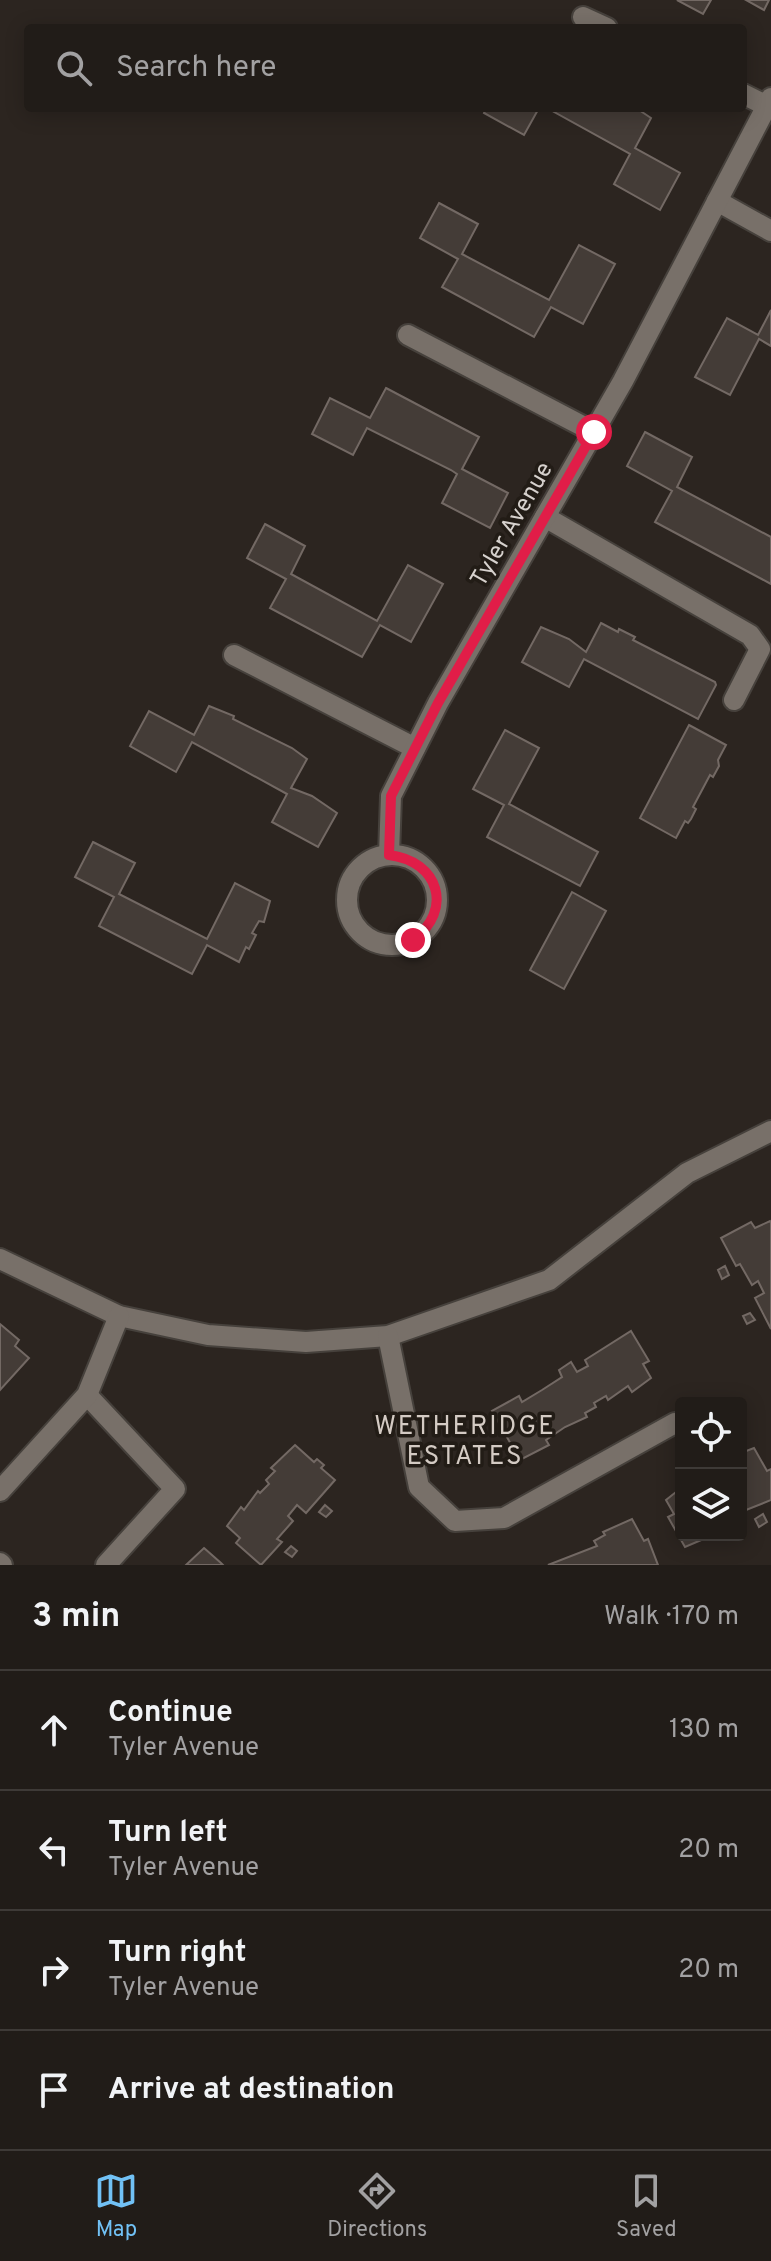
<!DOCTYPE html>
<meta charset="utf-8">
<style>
:root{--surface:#211c18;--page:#2d2925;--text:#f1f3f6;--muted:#a2a1a2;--line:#3e3a37;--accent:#71c1f5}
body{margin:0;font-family:Overpass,sans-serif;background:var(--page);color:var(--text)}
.controls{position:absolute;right:24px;bottom:24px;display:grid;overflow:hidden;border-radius:8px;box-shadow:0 4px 20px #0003}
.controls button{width:72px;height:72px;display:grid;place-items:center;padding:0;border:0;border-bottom:2px solid var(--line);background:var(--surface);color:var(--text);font:40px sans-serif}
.stop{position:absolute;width:24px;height:24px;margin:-18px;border:6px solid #e11d48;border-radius:50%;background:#fff}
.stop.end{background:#e11d48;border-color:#fff;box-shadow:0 2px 8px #0008}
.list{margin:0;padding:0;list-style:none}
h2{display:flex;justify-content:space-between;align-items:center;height:104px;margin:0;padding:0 32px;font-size:34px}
h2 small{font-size:26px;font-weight:400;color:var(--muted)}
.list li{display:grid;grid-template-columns:52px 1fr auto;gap:24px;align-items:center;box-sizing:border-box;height:120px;padding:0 32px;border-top:2px solid var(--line)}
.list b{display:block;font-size:30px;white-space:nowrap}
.list p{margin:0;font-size:26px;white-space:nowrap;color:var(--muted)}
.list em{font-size:26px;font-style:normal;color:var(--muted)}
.icon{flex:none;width:44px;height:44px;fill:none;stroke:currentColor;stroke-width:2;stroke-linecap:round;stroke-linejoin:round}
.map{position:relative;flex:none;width:771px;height:1565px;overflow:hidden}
.search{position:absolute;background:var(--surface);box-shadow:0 4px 20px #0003;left:24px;right:24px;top:24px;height:88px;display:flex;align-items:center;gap:20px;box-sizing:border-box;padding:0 28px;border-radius:8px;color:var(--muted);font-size:30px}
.sheet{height:584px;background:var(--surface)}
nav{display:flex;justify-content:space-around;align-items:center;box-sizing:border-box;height:112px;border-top:2px solid var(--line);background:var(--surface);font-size:22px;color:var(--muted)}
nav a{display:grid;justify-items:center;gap:4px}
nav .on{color:var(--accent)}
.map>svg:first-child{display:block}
</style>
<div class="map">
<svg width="771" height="1565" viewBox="0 0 771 1565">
<rect width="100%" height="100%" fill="#2c2520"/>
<!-- building -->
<g fill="#443c37" stroke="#736964" stroke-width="2">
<path d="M 677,0 L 711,0 L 703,14 Z"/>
<path d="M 746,0 L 769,0 L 764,10 Z"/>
<path d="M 486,108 L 539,108 L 524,135 L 484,113 Z"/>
<path d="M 547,108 L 636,108 L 651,118 L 635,148 L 680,173 L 660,210 L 614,184 L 630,154 Z"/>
<path d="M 439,203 L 478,224 L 462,254 L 549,300 L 579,245 L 615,264 L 583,324 L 551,307 L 534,337 L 442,287 L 458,259 L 420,238 Z"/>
<path d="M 771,310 L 771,346 L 759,339 L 730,395 L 695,377 L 727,318 L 758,335 Z"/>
<path d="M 386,388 L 479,437 L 462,469 L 508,493 L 490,528 L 442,503 L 457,474 L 451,470 L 367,428 L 353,455 L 312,434 L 330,398 L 370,418 Z"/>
<path d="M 645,432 L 692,457 L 677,487 L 771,537 L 771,584 L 655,522 L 672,491 L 627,466 Z"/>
<path d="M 265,524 L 305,546 L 291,574 L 377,621 L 408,565 L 443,584 L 411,642 L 380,625 L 362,657 L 270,608 L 286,579 L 247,558 Z"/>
<path d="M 601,623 L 618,632 L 619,629 L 635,637 L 633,640 L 715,682 L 716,685 L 698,719 L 584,659 L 569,687 L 522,662 L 541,627 L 569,639 L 586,652 Z"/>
<path d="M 209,706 L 234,716 L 233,719 L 292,748 L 307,759 L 291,788 L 312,796 L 337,813 L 318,847 L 272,822 L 287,794 L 192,742 L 176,772 L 130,746 L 149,711 L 194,735 Z"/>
<path d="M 689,725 L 726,745 L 718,760 L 719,766 L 713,777 L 710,775 L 693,807 L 696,809 L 691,819 L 688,823 L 685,821 L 676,838 L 640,818 Z"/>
<path d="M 505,730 L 539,748 L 509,804 L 598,852 L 580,886 L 487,837 L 504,805 L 473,789 Z"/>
<path d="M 93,842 L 135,863 L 119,894 L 207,939 L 235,883 L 270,901 L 264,922 L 259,921 L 252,933 L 256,935 L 249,949 L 246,947 L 239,962 L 207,945 L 192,974 L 99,926 L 114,897 L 75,877 Z"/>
<path d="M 572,892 L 606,911 L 564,989 L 530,970 Z"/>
<path d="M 770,1221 L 771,1223 L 771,1329 L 755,1298 L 764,1293 L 758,1281 L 752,1285 L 740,1264 L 736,1266 L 721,1238 L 751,1222 L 755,1228 Z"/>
<path d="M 725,1266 L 729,1275 L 722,1279 L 718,1270 Z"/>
<path d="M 750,1313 L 755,1320 L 747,1324 L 743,1316 Z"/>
<path d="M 0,1324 L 19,1340 L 15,1346 L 29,1358 L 0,1390 Z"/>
<path d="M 631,1331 L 649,1361 L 643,1364 L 651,1378 L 632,1392 L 628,1386 L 608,1400 L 606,1396 L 594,1403 L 596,1407 L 585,1413 L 587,1417 L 565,1427 L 546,1440 L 549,1445 L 520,1460 L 492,1411 L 519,1396 L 522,1402 L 542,1390 L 562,1377 L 559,1370 L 571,1362 L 577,1372 L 588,1366 L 585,1360 Z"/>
<path d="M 295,1445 L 314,1462 L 317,1459 L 324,1465 L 321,1468 L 335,1480 L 306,1513 L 297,1505 L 288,1516 L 293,1521 L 277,1539 L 282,1542 L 261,1565 L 236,1543 L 240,1538 L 227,1526 L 241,1507 L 244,1510 L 258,1491 L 260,1493 L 269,1484 L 266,1480 L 275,1471 L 271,1468 Z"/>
<path d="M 754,1448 L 767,1471 L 771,1469 L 771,1500 L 741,1512 L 741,1453 Z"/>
<path d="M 681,1488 L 681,1535 L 713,1535 L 685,1547 L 668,1517 L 674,1514 L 666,1500 Z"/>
<path d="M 325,1505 L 332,1511 L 326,1517 L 319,1512 Z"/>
<path d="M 763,1514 L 767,1522 L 759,1527 L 755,1519 Z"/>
<path d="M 632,1519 L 644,1541 L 648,1539 L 658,1565 L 548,1565 L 597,1546 L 594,1541 L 605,1535 L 603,1532 Z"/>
<path d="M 291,1546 L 297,1551 L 292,1557 L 285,1552 Z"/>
<path d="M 204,1548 L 221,1563 L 223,1565 L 186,1565 Z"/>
</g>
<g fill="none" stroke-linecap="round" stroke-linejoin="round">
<!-- minor casing -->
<g stroke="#46413c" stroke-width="24">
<g id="minor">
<path d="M 583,17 L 607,28"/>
<path d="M 743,94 L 767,106"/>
<path d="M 717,201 L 771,231"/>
<path d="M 408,335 L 594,432"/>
<path d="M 545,517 L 750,635 L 760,649 L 734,700"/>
<path d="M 234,655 L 415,748"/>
<path d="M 389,855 L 391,796 L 438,703 L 623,381 L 771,98"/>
<circle cx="392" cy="900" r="45"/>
<path d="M 0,1259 L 119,1316 L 208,1335 L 306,1342 L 388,1336 L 549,1280 L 687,1173 L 771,1131"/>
<path d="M 388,1336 L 419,1487 L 455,1521 L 504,1518 L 675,1423"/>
<path d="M 87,1395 L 175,1489 L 106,1565"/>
<path d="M 0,1491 L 87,1395 L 119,1316"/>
<path d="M 0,1563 L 2,1565"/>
</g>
</g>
<!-- minor -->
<use href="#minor" stroke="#787069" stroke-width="20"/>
</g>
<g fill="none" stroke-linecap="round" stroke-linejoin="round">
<!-- route -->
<path stroke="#e11d48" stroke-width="10" d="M 413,940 C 454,910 439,861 389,855 L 391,796 L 438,703 L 594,432"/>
</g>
<g text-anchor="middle" stroke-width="7" stroke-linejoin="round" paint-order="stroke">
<!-- street labels -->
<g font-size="24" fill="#d6d1cd" stroke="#221c16">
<text transform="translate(511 524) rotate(-60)" y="8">Tyler Avenue</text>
</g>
<!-- neighbourhood labels -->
<g font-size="26" letter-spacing="2" fill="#d4cbc4" stroke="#221c16">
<text x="465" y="1434">WETHERIDGE<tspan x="465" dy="30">ESTATES</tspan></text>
</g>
</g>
</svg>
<div class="controls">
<button><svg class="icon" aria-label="locate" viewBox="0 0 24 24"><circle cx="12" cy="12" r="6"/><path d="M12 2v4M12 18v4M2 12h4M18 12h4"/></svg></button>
<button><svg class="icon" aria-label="layers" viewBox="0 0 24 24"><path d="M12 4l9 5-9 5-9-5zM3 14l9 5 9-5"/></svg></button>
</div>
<div class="stop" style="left:594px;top:432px"></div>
<div class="stop end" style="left:413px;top:940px"></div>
<div class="search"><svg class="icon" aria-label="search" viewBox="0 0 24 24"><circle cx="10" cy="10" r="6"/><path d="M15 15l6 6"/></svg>Search here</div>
</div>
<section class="sheet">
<h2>3 min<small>Walk · 170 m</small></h2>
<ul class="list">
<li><svg class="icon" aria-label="ahead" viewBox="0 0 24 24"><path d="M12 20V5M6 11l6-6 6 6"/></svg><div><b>Continue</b><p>Tyler Avenue</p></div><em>130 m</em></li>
<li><svg class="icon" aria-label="left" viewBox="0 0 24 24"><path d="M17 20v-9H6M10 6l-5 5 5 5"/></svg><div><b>Turn left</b><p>Tyler Avenue</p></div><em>20 m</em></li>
<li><svg class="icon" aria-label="right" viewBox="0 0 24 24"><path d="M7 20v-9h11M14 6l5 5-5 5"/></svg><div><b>Turn right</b><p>Tyler Avenue</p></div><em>20 m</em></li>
<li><svg class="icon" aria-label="arrive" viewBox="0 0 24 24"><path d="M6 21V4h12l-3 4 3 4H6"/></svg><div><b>Arrive at destination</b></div></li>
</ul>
</section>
<nav>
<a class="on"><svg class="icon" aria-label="map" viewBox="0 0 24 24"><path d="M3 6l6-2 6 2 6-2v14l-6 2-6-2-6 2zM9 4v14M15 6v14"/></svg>Map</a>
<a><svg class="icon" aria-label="directions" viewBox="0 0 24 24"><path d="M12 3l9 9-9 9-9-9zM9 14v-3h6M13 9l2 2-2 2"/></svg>Directions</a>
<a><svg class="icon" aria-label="saved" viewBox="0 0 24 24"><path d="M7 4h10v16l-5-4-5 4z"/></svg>Saved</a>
</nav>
